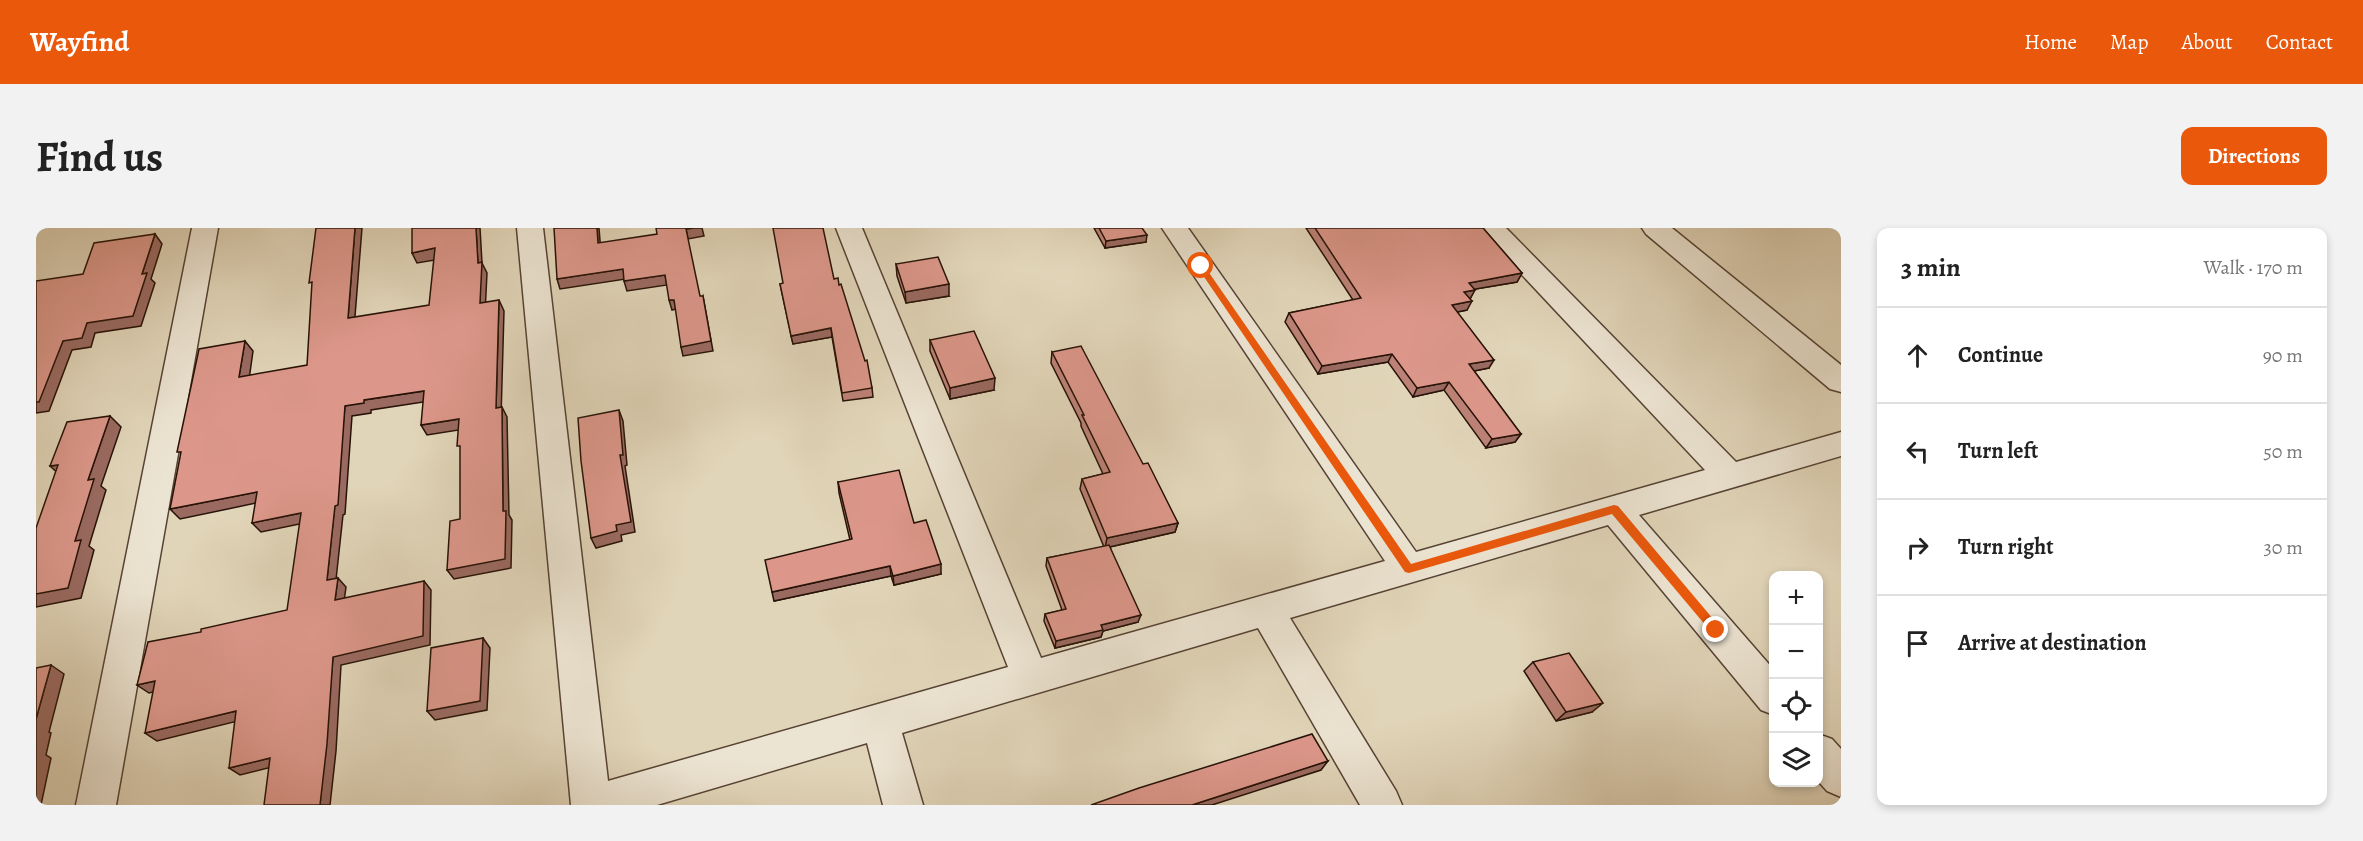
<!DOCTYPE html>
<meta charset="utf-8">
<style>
:root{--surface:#fff;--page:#f2f2f2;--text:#222;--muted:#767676;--line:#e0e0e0;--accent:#ea580c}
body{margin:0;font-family:Alegreya,serif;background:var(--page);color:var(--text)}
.controls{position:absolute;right:18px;bottom:18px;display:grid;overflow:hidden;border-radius:12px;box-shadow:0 3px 9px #0003}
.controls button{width:54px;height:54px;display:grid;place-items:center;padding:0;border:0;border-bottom:2px solid var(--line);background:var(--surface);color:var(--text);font:30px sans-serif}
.stop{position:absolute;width:18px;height:18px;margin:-14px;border:4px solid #ea580c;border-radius:50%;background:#fff}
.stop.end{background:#ea580c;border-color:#fff;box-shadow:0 2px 6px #0008}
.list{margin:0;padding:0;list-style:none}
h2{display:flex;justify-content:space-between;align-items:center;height:78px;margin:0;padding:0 24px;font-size:26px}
h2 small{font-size:20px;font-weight:400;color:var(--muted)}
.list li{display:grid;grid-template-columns:39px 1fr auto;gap:18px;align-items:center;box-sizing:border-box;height:96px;padding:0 24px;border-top:2px solid var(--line)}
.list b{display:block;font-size:22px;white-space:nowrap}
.list em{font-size:20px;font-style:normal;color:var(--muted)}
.icon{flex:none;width:33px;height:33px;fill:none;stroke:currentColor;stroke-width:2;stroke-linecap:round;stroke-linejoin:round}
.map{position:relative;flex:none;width:1805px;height:577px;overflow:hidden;border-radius:12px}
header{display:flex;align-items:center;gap:36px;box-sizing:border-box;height:84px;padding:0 30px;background:var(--accent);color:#fff}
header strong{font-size:28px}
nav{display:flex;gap:33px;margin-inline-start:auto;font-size:21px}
.intro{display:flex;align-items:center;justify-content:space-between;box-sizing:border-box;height:144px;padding:0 36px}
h1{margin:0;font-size:42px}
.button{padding:15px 27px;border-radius:12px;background:var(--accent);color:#fff;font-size:21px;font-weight:700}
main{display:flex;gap:36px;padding:0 36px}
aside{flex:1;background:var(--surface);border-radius:12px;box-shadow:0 3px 9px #0003}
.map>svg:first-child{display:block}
</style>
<header>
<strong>Wayfind</strong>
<nav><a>Home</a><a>Map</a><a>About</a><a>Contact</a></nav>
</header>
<div class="intro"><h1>Find us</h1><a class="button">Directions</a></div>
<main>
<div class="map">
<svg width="1805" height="577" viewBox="0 0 1805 577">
<rect width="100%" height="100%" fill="#e1d5b9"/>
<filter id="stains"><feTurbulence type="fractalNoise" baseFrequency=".00333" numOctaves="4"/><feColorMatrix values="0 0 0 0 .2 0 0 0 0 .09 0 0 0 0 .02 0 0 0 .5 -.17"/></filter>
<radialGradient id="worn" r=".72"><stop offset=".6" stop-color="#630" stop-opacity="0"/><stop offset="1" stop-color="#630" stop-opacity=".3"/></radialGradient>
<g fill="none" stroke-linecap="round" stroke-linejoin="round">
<!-- minor casing -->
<g stroke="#564334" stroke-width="3">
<g id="minor">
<path d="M 156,0 L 182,0 L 80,577 L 40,577 Z"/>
<path d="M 481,0 L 507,0 L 572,553 L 972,439 L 800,0 L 826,0 L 1005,430 L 1349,333 L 1126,0 L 1152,0 L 1380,324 L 1669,242 L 1442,0 L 1470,0 L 1700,234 L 1805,204 L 1805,228 L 1603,287 L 1738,442 L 1738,487 L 1725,482 L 1572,297 L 1254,390 L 1360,563 L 1366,577 L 1324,577 L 1222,400 L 866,505 L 887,577 L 847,577 L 831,515 L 621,577 L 535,577 Z"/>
<path d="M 1606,0 L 1636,0 L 1805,137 L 1805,164 L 1794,161 L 1610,6 Z"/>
<path d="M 1782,506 L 1796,511 L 1805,521 L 1805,569 L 1791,563 L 1782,553 Z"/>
</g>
</g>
<!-- minor -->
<use href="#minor" fill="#ece4d2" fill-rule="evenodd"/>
</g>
<!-- wall -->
<g fill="#bd8277" stroke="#271207" stroke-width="1.5">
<path d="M 1058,0 L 1106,0 L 1110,14 L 1069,20 Z"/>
<path d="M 1270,0 L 1447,0 L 1486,45 L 1481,54 L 1439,61 L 1434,71 L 1431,82 L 1421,84 L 1453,140 L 1438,143 L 1485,206 L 1479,214 L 1450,220 L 1408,162 L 1377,169 L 1352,134 L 1282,146 L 1249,94 L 1253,85 L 1317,72 Z"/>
<path d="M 860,36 L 913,68 L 870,75 L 861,48 Z"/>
<path d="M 798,51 L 803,57 L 836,160 L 837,169 L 807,173 L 796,109 L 757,116 L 744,56 Z"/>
<path d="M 894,112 L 958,162 L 914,171 L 894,123 Z"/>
<path d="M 1016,124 L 1107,236 L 1142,295 L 1139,304 L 1074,319 L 1102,394 L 1067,403 L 1065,409 L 1019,420 L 1008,393 L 1009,386 L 1026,382 L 1010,338 L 1011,330 L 1068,319 L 1044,261 L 1046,251 L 1067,246 L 1045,198 L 1045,195 L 1015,135 Z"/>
<path d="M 802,254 L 878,295 L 905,346 L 858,357 L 855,348 L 738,373 L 814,312 L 803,265 Z"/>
<path d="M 1497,434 L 1556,484 L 1520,493 L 1488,443 Z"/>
</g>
<!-- shaded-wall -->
<g fill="#9a6a61" stroke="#271207" stroke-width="1.5">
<path d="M 319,0 L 326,0 L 318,101 L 312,90 Z"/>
<path d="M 440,0 L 444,0 L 446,35 L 451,45 L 449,86 L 444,75 Z"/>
<path d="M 561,0 L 563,0 L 565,25 L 562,15 Z"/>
<path d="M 658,0 L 666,0 L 668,8 L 652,11 L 650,1 Z"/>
<path d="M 119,6 L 126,16 L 115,51 L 119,55 L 105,98 L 59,105 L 55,119 L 36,122 L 13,183 L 0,185 L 0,174 L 27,113 L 51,95 L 106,46 Z"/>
<path d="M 1111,7 L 1110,14 L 1069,20 L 1070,13 Z"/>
<path d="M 399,20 L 405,31 L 381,35 L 376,25 Z"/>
<path d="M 587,41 L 590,51 L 524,61 L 521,51 Z"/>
<path d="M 1486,45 L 1481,54 L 1428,63 L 1433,55 Z"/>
<path d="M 629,47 L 631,57 L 591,63 L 588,53 Z"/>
<path d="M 913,56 L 913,68 L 870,75 L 869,64 Z"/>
<path d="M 1439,62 L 1434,71 L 1423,73 L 1428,64 Z"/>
<path d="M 667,68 L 677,123 L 647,128 L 645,119 Z"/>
<path d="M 463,72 L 468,83 L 465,190 L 460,180 Z"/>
<path d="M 633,72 L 638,72 L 640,81 L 636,82 Z"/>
<path d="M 1436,73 L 1431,82 L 1412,86 L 1416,77 Z"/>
<path d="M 795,100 L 796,109 L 757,116 L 755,108 Z"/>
<path d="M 209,113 L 217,123 L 212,159 L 203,149 Z"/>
<path d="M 1356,126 L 1352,134 L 1282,146 L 1286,138 Z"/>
<path d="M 1458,132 L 1453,140 L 1428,145 L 1433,136 Z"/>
<path d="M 959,150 L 958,162 L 914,171 L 914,160 Z"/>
<path d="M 1413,154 L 1408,162 L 1377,169 L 1381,160 Z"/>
<path d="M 388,163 L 394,173 L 335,182 L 335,185 L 316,188 L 309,286 L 307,287 L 299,361 L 291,352 L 309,178 L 328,172 Z"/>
<path d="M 466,179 L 471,189 L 473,287 L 476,292 L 475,340 L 418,351 L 411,342 L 467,283 Z"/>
<path d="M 583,182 L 587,193 L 591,237 L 589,238 L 599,304 L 585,307 L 586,313 L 560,320 L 555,310 L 580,297 L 584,227 Z"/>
<path d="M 74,188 L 85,199 L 65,258 L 70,262 L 53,318 L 58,322 L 45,370 L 0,379 L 0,366 L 39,313 L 52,252 Z"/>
<path d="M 423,191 L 429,201 L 391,207 L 385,197 Z"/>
<path d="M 1485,206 L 1479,214 L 1450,220 L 1456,211 Z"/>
<path d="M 22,237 L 26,249 L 14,238 Z"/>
<path d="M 221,264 L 230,273 L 144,291 L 134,281 Z"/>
<path d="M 265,285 L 273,294 L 225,304 L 216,295 Z"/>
<path d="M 1142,295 L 1139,304 L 1069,320 L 1071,310 Z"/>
<path d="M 905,336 L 905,346 L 858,357 L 857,348 Z"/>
<path d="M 854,338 L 855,348 L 738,373 L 736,364 Z"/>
<path d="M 302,350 L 310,359 L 307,381 L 299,372 Z"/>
<path d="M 388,353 L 395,362 L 394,417 L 305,437 L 300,523 L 294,577 L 284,577 L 297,429 Z"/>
<path d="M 1105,387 L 1102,394 L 1067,403 L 1065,409 L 1019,420 L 1020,413 L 1065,397 Z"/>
<path d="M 447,410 L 454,420 L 451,482 L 399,492 L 391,483 Z"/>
<path d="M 15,437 L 28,446 L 13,504 L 15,505 L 10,527 L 15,530 L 5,577 L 0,577 L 0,491 Z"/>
<path d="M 119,453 L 130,461 L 113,465 L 101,457 Z"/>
<path d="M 1567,475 L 1556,484 L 1520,493 L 1530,484 Z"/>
<path d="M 200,483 L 210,491 L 121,513 L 109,505 Z"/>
<path d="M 234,530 L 244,537 L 204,547 L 193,540 Z"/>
<path d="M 1292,533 L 1285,542 L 1176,577 L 1156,577 Z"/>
</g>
<!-- building -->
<g fill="#dc978a" stroke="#271207" stroke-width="1.5">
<path d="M 280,0 L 319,0 L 312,90 L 393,77 L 399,20 L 376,25 L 376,0 L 440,0 L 442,35 L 446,34 L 444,75 L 463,72 L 460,180 L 466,179 L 467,283 L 470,283 L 469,331 L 411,342 L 414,293 L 424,291 L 424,218 L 421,218 L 423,191 L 385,197 L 388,163 L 328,172 L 328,175 L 309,178 L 302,277 L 299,278 L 291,352 L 302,350 L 299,372 L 388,353 L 387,408 L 297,429 L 291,516 L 284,577 L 228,577 L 234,530 L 193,540 L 200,483 L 109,505 L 119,453 L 101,457 L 112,414 L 165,404 L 165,401 L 251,382 L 265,285 L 216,295 L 221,264 L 134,281 L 145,224 L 141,224 L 163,121 L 209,113 L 203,149 L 271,137 L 276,54 L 273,55 Z"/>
<path d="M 518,0 L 561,0 L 562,15 L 621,6 L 620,0 L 658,0 L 650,1 L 664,68 L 667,68 L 675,113 L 645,119 L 638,72 L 633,72 L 629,47 L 588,53 L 587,41 L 521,51 Z"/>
<path d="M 737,0 L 787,0 L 798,51 L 802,50 L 803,57 L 805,56 L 829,133 L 831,132 L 836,160 L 806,165 L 795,100 L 755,108 L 744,56 L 747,55 Z"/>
<path d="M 1063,0 L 1106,0 L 1111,7 L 1070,13 Z"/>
<path d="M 1279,0 L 1447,0 L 1486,45 L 1433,55 L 1439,62 L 1428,64 L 1436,73 L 1416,77 L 1458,132 L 1433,136 L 1485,206 L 1456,211 L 1413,154 L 1381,160 L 1356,126 L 1286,138 L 1253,85 L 1325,70 Z"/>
<path d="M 119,6 L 106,46 L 111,45 L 97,88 L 51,95 L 46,110 L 27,113 L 3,174 L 0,174 L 0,53 L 47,46 L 58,15 Z"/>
<path d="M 902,29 L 913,56 L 869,64 L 860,36 Z"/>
<path d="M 938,103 L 959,150 L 914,160 L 894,112 Z"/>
<path d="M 1045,118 L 1107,236 L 1112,235 L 1142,295 L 1071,310 L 1046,251 L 1074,244 L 1046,187 L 1048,187 L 1016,124 Z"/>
<path d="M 583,182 L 587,227 L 584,227 L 595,294 L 580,297 L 581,303 L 555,310 L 545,233 L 542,190 Z"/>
<path d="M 74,188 L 52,252 L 58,251 L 39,313 L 45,312 L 32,360 L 0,366 L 0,300 L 22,237 L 14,238 L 31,194 Z"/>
<path d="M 863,242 L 878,295 L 890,292 L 905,336 L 857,348 L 854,338 L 736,364 L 729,332 L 816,311 L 802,254 Z"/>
<path d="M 1073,317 L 1105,387 L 1065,397 L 1067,402 L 1020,413 L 1009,386 L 1030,381 L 1011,330 Z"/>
<path d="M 447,410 L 444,473 L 391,483 L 395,420 Z"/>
<path d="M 1533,425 L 1567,475 L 1530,484 L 1497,434 Z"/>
<path d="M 15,437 L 0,491 L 0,440 Z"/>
<path d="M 1276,506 L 1292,533 L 1156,577 L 1055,577 L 1103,560 Z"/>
</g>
<!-- route -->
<path fill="#ea580c" d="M 1162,36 L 1167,36 L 1375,336 L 1578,277 L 1582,278 L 1683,398 L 1683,405 L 1676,405 L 1576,286 L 1373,345 L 1369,344 L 1162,40 Z"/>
<rect width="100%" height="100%" filter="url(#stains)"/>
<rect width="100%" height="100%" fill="url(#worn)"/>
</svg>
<div class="controls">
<button>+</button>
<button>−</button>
<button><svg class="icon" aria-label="locate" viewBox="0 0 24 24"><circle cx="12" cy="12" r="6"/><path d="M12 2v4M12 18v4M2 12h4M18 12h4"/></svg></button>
<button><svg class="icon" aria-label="layers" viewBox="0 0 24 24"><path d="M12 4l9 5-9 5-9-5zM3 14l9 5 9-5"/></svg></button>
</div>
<div class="stop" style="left:1165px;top:38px"></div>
<div class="stop end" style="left:1680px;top:402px"></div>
</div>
<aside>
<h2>3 min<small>Walk · 170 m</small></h2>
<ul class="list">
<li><svg class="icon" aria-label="ahead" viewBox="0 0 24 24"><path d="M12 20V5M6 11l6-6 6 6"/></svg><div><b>Continue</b></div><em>90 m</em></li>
<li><svg class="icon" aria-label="left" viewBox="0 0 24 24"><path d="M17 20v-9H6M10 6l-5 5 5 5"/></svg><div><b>Turn left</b></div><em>50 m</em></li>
<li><svg class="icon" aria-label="right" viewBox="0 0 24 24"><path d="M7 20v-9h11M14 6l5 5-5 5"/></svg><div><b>Turn right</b></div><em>30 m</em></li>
<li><svg class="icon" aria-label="arrive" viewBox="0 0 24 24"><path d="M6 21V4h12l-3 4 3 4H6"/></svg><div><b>Arrive at destination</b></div></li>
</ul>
</aside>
</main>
